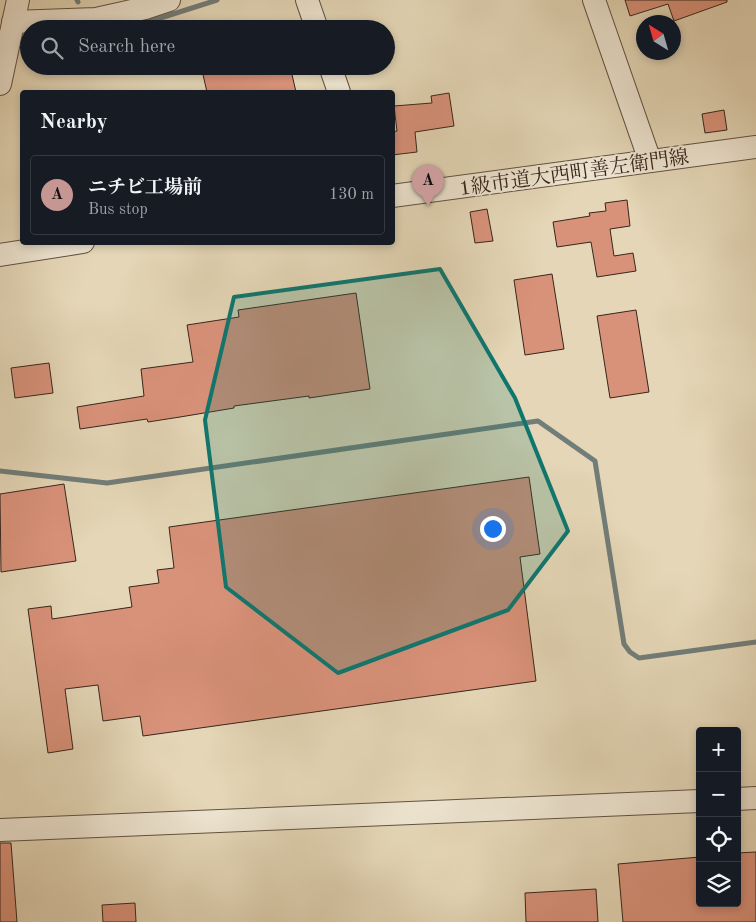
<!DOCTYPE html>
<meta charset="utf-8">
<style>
:root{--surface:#171b24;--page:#20242c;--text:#f1f3f6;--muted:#9ea1a6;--line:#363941;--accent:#c59692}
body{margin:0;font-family:"Old Standard TT","Noto Serif JP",serif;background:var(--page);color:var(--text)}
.controls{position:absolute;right:15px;bottom:15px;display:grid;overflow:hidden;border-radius:5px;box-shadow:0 2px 8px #0003}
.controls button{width:45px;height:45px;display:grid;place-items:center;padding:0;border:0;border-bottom:1px solid var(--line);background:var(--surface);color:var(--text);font:25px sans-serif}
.compass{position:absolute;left:636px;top:15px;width:45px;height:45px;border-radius:50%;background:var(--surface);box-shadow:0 2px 8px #0003;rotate:323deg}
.you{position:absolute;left:492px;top:528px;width:18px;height:18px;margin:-12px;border:4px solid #fff;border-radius:50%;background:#1a73e8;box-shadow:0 0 0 8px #1a73e833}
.badge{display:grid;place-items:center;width:32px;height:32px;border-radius:50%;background:var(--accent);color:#111;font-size:16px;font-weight:700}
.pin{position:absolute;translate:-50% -41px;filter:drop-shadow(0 1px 2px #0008)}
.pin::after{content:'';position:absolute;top:26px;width:18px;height:15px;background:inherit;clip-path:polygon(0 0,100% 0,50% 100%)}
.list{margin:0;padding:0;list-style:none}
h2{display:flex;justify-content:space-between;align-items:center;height:65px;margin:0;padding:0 20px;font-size:21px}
h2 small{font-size:16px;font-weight:400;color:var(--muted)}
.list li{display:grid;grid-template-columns:32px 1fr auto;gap:15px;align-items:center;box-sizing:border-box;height:80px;margin:0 10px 10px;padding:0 10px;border:1px solid var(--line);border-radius:5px}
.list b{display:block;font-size:19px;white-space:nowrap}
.list p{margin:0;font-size:16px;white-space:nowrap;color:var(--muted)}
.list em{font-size:16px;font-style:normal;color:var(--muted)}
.icon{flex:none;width:28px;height:28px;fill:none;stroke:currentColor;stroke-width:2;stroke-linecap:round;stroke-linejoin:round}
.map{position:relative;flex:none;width:756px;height:922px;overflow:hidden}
.search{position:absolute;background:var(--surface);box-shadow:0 2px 8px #0003;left:20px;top:20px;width:375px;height:55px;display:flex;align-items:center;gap:12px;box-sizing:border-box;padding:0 18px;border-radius:28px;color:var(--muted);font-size:19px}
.panel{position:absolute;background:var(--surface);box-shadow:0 2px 8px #0003;left:20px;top:90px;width:375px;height:155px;border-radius:5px}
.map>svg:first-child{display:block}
</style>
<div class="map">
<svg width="756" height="922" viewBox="0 0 756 922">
<rect width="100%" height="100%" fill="#e4d6b6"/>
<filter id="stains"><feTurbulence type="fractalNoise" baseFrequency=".004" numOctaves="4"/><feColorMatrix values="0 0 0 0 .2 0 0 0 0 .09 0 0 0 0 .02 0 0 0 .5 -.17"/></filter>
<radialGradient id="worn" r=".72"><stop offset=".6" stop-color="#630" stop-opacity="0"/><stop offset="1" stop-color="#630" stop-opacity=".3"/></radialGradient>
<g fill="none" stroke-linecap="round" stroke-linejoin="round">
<!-- stream -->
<g stroke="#717d79" stroke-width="5">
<path d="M 77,0 L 78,2"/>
<path d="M 126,29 L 217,0"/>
<path d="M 0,471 L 107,483 L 538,421 L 595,461 L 624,644 L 630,652 L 639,658 L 756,642"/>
</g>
</g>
<!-- building -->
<g fill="#d9927a" stroke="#37261c">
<path d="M 625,0 L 727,0 L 727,2 L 674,21 L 668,4 L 630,16 Z"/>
<path d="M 201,66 L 290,66 L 296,92 L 207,92 Z"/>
<path d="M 449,93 L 454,126 L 415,132 L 417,152 L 392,155 L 392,132 L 397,131 L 394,106 L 432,103 L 431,96 Z"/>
<path d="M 724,110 L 727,130 L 705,133 L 702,114 Z"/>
<path d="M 627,200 L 630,226 L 610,229 L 614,256 L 633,253 L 636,271 L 597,277 L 591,242 L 557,247 L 553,222 L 590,216 L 589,213 L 606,211 L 605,203 Z"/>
<path d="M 487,209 L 493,241 L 475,243 L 470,212 Z"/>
<path d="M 552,274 L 564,349 L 525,355 L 514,280 Z"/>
<path d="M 356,293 L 370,389 L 309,398 L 309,396 L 234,406 L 234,408 L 180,417 L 148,422 L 147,419 L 80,429 L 77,407 L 144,396 L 141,369 L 193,362 L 187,325 L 239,317 L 238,310 Z"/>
<path d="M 636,310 L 649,392 L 610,398 L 597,316 Z"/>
<path d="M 49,363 L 53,393 L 15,398 L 11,368 Z"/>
<path d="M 529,477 L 540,554 L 520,557 L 536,681 L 143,736 L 140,716 L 103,721 L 98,685 L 65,689 L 73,749 L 48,753 L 28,609 L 51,606 L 52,619 L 132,607 L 129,587 L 159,583 L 157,570 L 174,568 L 169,527 Z"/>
<path d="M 64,484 L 76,561 L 1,572 L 0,494 Z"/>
<path d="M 0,843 L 11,843 L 17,922 L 0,922 Z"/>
<path d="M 756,852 L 756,922 L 623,922 L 618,864 L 700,857 L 700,903 L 737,903 L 737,853 Z"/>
<path d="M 596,889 L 598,922 L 526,922 L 525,893 Z"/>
<path d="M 135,903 L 136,922 L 103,922 L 102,905 Z"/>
</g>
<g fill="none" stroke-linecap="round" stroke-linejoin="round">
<!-- minor casing -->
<g stroke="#625242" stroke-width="24">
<g id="minor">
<path d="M 307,0 L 317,29"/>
<path d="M 594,0 L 650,161"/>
<path d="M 13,22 L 96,19 L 145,8 L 169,0"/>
<path d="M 330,66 L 339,92"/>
<path d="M 0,84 L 18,0"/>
<path d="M 392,196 L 756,147"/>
<path d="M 0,255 L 83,242"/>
<path d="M 737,799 L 756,798"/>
<path d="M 0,830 L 700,801"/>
</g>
</g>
<!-- minor -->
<use href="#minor" stroke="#ede4d0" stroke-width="22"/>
</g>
<!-- marked area -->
<path fill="#0f766e" fill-opacity="0.2" stroke="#0f766e" stroke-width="4" stroke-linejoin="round" d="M 440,269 L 515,398 L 568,531 L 508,610 L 338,673 L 226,587 L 205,420 L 234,297 Z"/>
<g text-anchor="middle" stroke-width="4" stroke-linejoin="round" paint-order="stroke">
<!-- street labels -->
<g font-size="20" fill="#37261c" stroke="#ede4d0">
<text transform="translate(574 172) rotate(-8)" y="7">1級市道大西町善左衛門線</text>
</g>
</g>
<rect width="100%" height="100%" filter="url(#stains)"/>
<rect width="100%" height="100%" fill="url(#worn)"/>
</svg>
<div class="controls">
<button>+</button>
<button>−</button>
<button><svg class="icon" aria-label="locate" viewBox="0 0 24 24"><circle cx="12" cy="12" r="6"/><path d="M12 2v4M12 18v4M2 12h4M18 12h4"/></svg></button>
<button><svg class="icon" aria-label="layers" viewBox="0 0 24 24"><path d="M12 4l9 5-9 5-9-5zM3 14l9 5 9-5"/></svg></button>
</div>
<svg class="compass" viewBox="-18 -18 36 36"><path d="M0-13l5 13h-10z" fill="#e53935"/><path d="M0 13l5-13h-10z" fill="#9ea1a6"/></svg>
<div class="you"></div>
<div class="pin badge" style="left:428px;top:206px">A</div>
<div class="search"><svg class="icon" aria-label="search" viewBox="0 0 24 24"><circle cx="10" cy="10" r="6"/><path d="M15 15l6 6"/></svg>Search here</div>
<section class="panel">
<h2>Nearby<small></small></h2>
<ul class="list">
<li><span class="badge">A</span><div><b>ニチビ工場前</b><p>Bus stop</p></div><em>130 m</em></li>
</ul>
</section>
</div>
